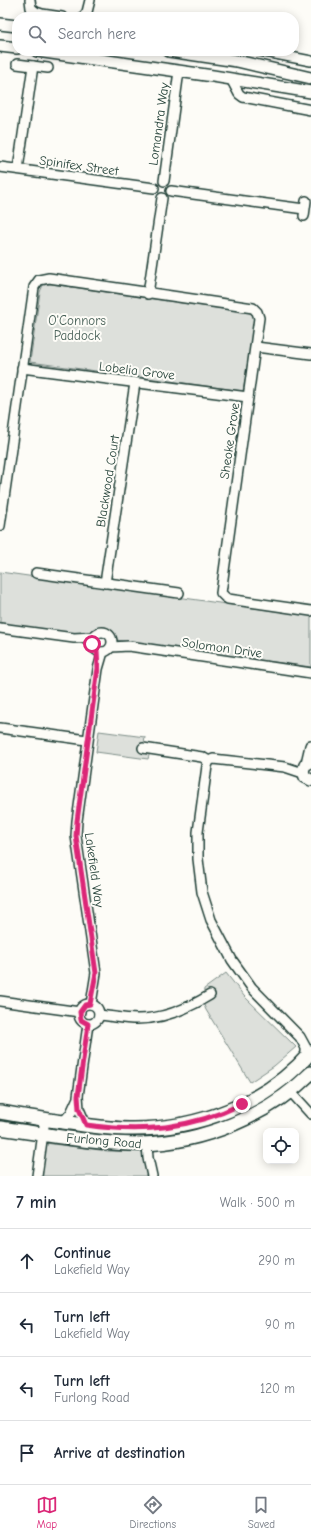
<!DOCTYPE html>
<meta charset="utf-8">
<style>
:root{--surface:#fff;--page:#f6f6f7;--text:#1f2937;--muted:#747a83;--line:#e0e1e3;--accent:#db2777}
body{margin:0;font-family:"Comic Neue",sans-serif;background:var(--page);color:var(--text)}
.controls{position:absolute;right:12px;bottom:12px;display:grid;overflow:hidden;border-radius:8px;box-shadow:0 2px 10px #0003}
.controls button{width:36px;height:36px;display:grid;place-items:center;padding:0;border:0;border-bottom:1px solid var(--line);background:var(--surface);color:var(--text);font:20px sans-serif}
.stop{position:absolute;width:12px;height:12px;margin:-9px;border:3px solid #db2777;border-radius:50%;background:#fff}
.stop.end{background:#db2777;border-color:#fff;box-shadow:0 1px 4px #0008}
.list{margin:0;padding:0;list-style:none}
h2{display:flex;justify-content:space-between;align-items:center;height:52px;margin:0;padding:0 16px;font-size:17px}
h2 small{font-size:13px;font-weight:400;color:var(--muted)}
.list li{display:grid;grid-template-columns:26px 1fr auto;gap:12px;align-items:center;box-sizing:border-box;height:64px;padding:0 16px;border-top:1px solid var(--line)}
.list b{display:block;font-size:15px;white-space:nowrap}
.list p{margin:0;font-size:13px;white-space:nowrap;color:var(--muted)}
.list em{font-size:13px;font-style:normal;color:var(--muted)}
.icon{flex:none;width:22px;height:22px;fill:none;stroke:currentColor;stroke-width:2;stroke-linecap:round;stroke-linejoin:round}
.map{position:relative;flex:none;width:311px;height:1176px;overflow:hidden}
.search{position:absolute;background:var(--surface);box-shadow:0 2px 10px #0003;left:12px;right:12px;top:12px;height:44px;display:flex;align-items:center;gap:10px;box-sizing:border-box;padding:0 14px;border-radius:16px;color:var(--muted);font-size:15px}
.sheet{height:308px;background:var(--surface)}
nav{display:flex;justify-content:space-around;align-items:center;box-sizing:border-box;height:56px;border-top:1px solid var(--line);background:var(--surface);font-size:11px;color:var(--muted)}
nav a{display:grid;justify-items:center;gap:2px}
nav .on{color:var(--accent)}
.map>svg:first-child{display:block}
</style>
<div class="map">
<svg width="311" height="1176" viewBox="0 0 311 1176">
<rect width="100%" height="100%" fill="#fdfcf7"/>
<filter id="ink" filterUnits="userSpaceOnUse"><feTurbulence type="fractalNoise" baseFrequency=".025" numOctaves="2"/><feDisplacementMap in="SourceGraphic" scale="8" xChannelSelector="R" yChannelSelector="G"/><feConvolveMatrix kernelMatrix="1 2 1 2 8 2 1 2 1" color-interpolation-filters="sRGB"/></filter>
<g filter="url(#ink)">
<!-- green -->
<g fill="#dde0db" stroke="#7e8e88">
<path d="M 51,284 L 251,313 L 255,319 L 243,391 L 30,362 L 40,292 L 43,285 Z"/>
<path d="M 0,572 L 311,616 L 311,667 L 0,624 Z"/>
<path d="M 99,731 L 145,737 L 143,751 L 150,752 L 148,759 L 96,752 Z"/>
<path d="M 226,973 L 244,996 L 296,1047 L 274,1066 L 250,1082 L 206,1010 L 203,1003 L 204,989 Z"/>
<path d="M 45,1143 L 108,1151 L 147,1152 L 150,1176 L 40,1176 Z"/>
</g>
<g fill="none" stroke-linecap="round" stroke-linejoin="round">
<!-- minor casing -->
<g stroke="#1f3d34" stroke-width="12">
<g id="minor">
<path d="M 30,0 L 31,8 L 36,12 L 42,14 L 62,17"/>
<path d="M 83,17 L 87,12 L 90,0"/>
<path d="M 260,51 L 311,61"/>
<path d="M 17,64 L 48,68"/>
<path d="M 231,79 L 239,94 L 243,97 L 311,110"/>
<path d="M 0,167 L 154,188"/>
<path d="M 18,169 L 33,66"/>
<path d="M 164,181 L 179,71"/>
<path d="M 171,191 L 304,209"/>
<path d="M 304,216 L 306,201"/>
<path d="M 148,294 L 162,198"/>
<path d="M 256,347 L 311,354"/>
<path d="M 22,368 L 248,397"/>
<path d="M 0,526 L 34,287 L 39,280 L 49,278 L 253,308 L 257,312 L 259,318 L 221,593 L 225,597 L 228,599 L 311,611"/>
<path d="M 36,573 L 179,593"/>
<path d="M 105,583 L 135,383"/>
<path d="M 0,628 L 74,638 L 93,637"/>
<circle cx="102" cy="642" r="10"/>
<path d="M 111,647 L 129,646 L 311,673"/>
<path d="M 0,728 L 87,740"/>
<path d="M 143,748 L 202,757 L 209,761"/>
<path d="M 303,773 L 285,767 L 213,759 L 209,761 L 207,766 L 198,832 L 198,859 L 202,892 L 211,920 L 232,960 L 252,988 L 300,1037 L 306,1048 L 306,1058"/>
<path d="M 0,1001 L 80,1012"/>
<path d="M 91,1004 L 96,973 L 76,836 L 77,821 L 98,669 L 103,652"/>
<circle cx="89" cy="1014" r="10"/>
<path d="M 99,1015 C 111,1016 124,1019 137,1019 C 162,1019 189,1008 210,995"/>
<path d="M 290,1091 L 311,1114"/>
<path d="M 63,1122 L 71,1113 L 77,1100"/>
<path d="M 86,1125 L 79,1109 L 78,1096 L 88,1024"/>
<path d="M 147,1144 L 148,1158 L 152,1176"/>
<path d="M 37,1176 L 45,1119"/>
</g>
</g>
<!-- tertiary casing -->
<g stroke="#1f3d34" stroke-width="14">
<g id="tertiary">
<path d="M 0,24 L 17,26"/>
<path d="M 0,46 L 17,48"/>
<path d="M 37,51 L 213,76 L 311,92"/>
<path d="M 169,51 L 237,61 L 311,78"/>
<path d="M 311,762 L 305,765 L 303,771 L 305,777 L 311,780"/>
<path d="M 307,763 L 311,746"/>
</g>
</g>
<!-- secondary casing -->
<g stroke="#1f3d34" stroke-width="16">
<g id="secondary">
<path d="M 0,1112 C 28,1117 56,1121 84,1125 C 99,1127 114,1129 129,1129 C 197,1130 266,1104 311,1052"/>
<path d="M 0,1128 C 46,1134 94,1144 141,1144 C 202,1143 268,1116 311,1073"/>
</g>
</g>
<!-- minor -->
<use href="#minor" stroke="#fdfcf7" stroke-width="9"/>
<!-- tertiary -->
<use href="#tertiary" stroke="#fdfcf7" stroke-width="11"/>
<!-- secondary -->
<use href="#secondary" stroke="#fdfcf7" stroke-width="13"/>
</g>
</g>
<g fill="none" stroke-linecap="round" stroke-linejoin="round" filter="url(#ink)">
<!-- route -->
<path stroke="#db2777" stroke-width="5" d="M 92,644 L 97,651 L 98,668 L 77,821 L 76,836 L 96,973 L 90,1004 L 85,1005 L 80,1012 L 81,1020 L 88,1024 L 78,1096 L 79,1109 L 86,1125 C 141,1133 191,1129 242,1104"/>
</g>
<g text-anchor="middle" stroke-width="4" stroke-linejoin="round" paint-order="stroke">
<!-- street labels -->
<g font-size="13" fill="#1f3d34" stroke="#fdfcf7">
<text transform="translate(158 124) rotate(-82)" y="5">Lomandra Way</text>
<text transform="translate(79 165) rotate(8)" y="5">Spinifex Street</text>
<text transform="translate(137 370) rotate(7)" y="5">Lobelia Grove</text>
<text transform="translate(229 441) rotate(-82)" y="5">Sheoke Grove</text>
<text transform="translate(107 481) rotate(-81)" y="5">Blackwood Court</text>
<text transform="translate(222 647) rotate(8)" y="5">Solomon Drive</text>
<text transform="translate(95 870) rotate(82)" y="5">Lakefield Way</text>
<text transform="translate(104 1140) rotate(5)" y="5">Furlong Road</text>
</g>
<!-- park labels -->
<g font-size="13" fill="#455e55" stroke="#fdfcf7">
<text x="77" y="325">O'Connors<tspan x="77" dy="15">Paddock</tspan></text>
</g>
</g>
</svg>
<div class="controls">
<button><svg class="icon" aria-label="locate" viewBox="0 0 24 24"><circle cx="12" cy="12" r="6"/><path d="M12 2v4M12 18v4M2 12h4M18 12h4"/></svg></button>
</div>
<div class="stop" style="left:92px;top:644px"></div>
<div class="stop end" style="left:242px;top:1104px"></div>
<div class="search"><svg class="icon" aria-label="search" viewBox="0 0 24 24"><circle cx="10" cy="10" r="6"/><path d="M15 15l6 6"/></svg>Search here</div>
</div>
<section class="sheet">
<h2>7 min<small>Walk · 500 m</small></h2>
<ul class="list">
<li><svg class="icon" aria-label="ahead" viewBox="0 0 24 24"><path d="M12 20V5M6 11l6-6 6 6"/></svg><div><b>Continue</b><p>Lakefield Way</p></div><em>290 m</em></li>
<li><svg class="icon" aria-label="left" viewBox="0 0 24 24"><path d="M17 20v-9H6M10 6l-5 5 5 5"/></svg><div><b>Turn left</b><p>Lakefield Way</p></div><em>90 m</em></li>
<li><svg class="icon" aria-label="left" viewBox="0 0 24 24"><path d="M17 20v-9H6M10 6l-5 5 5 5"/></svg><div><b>Turn left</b><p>Furlong Road</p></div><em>120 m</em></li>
<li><svg class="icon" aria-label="arrive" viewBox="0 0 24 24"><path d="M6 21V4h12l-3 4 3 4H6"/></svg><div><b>Arrive at destination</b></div></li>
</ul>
</section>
<nav>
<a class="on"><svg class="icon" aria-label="map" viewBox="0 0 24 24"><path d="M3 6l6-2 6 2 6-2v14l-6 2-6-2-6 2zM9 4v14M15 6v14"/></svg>Map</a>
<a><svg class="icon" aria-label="directions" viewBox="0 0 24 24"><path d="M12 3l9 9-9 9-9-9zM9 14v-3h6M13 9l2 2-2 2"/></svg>Directions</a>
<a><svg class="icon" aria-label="saved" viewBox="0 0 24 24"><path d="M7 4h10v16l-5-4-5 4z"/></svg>Saved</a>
</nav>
